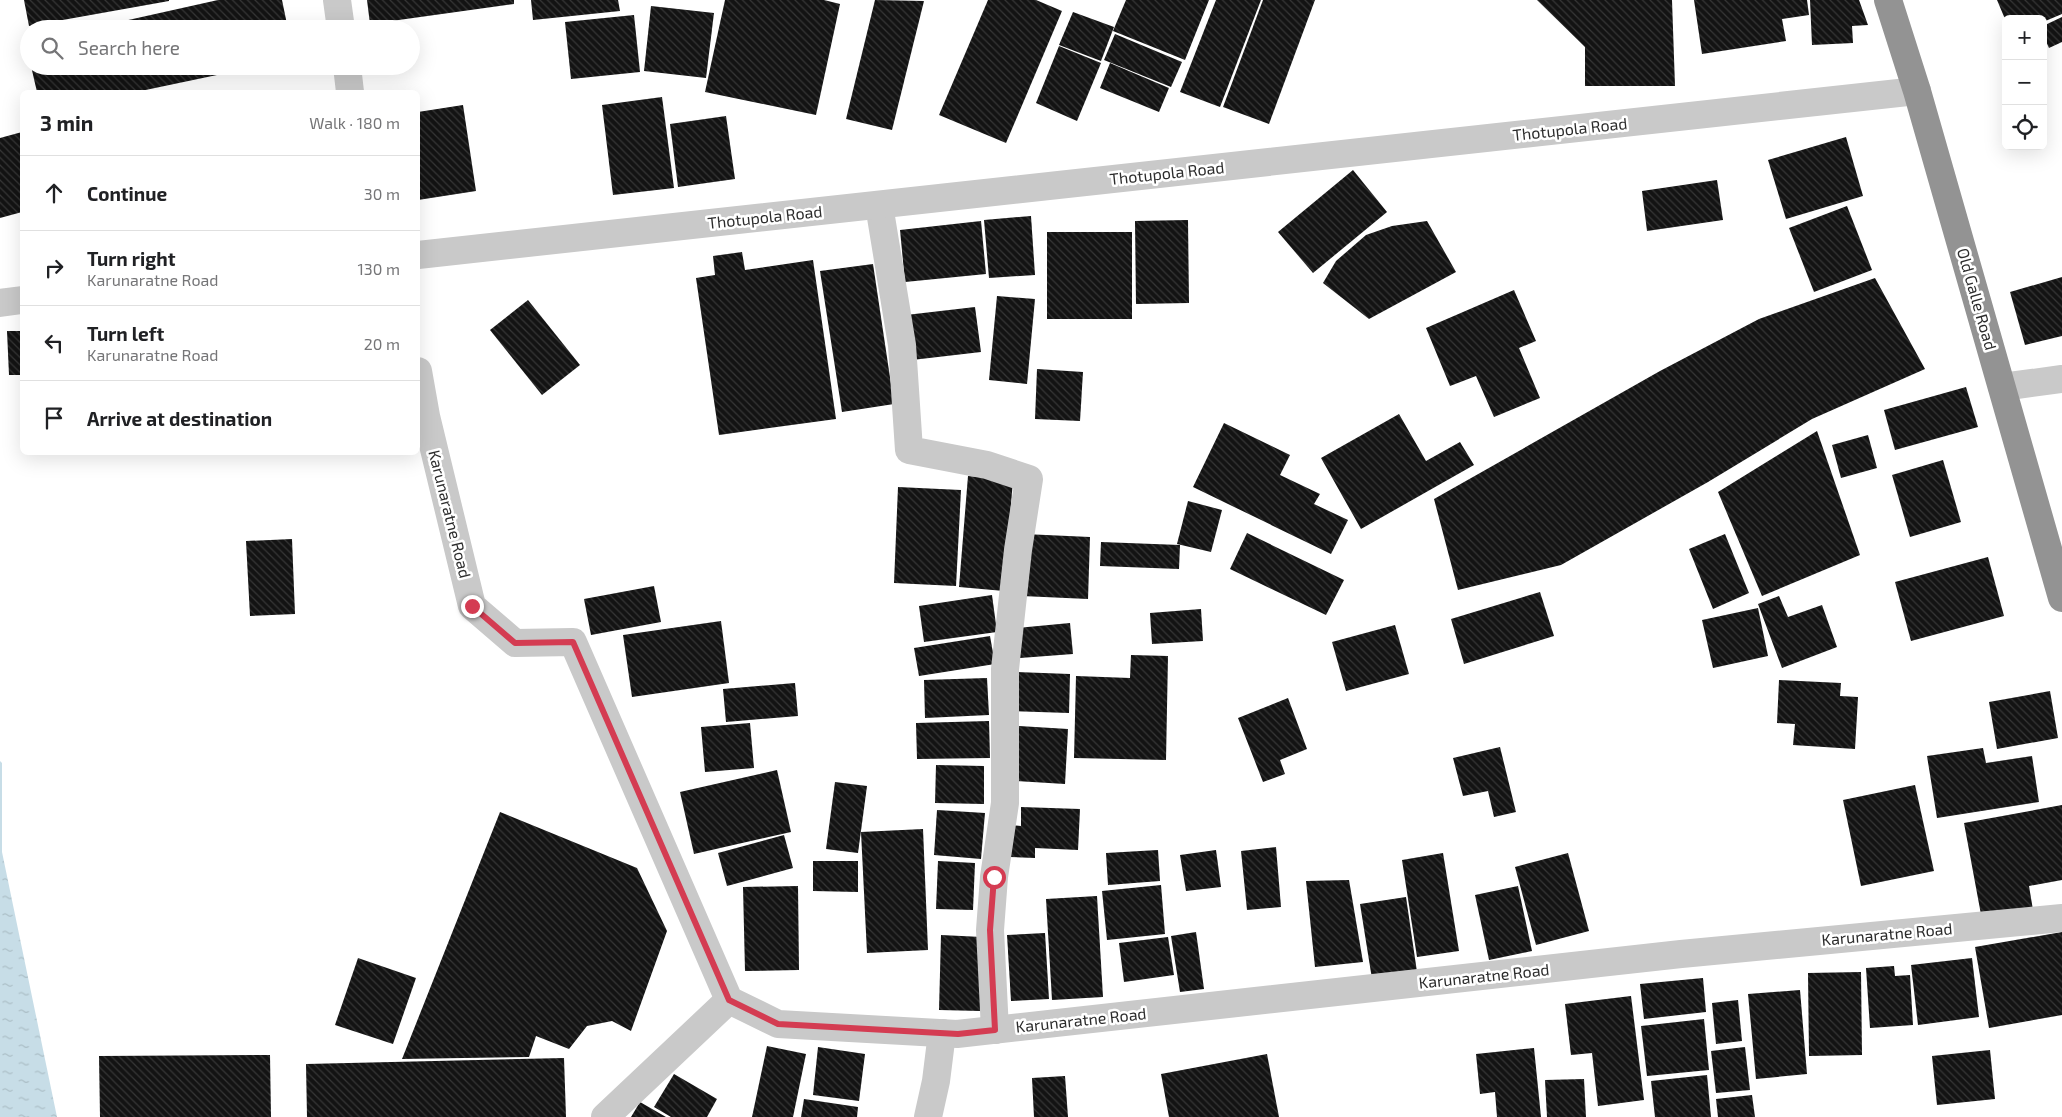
<!DOCTYPE html>
<meta charset="utf-8">
<style>
:root{--surface:#fff;--page:#f2f2f2;--text:#202124;--muted:#757577;--line:#e0e0e0}
body{margin:0;font-family:"Exo 2",sans-serif;background:var(--page);color:var(--text)}
.controls{position:absolute;right:15px;top:15px;display:grid;overflow:hidden;border-radius:8px;box-shadow:0 5px 20px #0002}
.controls button{width:45px;height:45px;display:grid;place-items:center;padding:0;border:0;border-bottom:1px solid var(--line);background:var(--surface);color:var(--text);font:25px sans-serif}
.stop{position:absolute;width:15px;height:15px;margin:-11px;border:4px solid #d43c52;border-radius:50%;background:#fff}
.stop.end{background:#d43c52;border-color:#fff;box-shadow:0 1px 5px #0008}
.list{margin:0;padding:0;list-style:none}
h2{display:flex;justify-content:space-between;align-items:center;height:65px;margin:0;padding:0 20px;font-size:21px}
h2 small{font-size:16px;font-weight:400;color:var(--muted)}
.list li{display:grid;grid-template-columns:32px 1fr auto;gap:15px;align-items:center;box-sizing:border-box;height:75px;padding:0 20px;border-top:1px solid var(--line)}
.list b{display:block;font-size:19px;white-space:nowrap}
.list p{margin:0;font-size:16px;white-space:nowrap;color:var(--muted)}
.list em{font-size:16px;font-style:normal;color:var(--muted)}
.icon{flex:none;width:28px;height:28px;fill:none;stroke:currentColor;stroke-width:2;stroke-linecap:round;stroke-linejoin:round}
.map{position:relative;flex:none;width:2062px;height:1117px;overflow:hidden}
.search{position:absolute;background:var(--surface);box-shadow:0 5px 20px #0002;left:20px;top:20px;width:400px;height:55px;display:flex;align-items:center;gap:12px;box-sizing:border-box;padding:0 18px;border-radius:28px;color:var(--muted);font-size:19px}
.panel{position:absolute;background:var(--surface);box-shadow:0 5px 20px #0002;left:20px;top:90px;width:400px;height:365px;border-radius:8px}
.map>svg:first-child{display:block}
</style>
<div class="map">
<svg width="2062" height="1117" viewBox="0 0 2062 1117">
<defs>
<pattern id="water-ripples" width="26" height="14" patternUnits="userSpaceOnUse" patternTransform="scale(1.25)"><rect width="26" height="14" fill="#c7dde7"/><path d="M2 4q2-2 4 0t4 0M15 11q2-2 4 0t4 0" fill="none" stroke="#abbec6"/></pattern>
<pattern id="building-back-hatch" width="6" height="6" patternUnits="userSpaceOnUse" patternTransform="scale(1.25)"><rect width="6" height="6" fill="#131313"/><path d="M-1 5l2 2M0 0l6 6M5-1l2 2" fill="none" stroke="#363636"/></pattern>
</defs>
<rect width="100%" height="100%" fill="#fff"/>
<!-- water -->
<path fill="url(#water-ripples)" d="M 0,761 L 2,763 L 2,852 L 57,1117 L 0,1117 Z"/>
<!-- building -->
<g fill="url(#building-back-hatch)">
<path d="M 24,0 L 169,0 L 169,1 L 29,26 Z"/>
<path d="M 218,0 L 282,0 L 288,29 L 88,29 Z"/>
<path d="M 367,0 L 514,0 L 514,4 L 370,24 Z"/>
<path d="M 531,0 L 618,0 L 620,11 L 533,20 Z"/>
<path d="M 725,0 L 824,0 L 840,4 L 816,115 L 705,92 Z"/>
<path d="M 875,0 L 924,1 L 892,130 L 846,119 Z"/>
<path d="M 988,0 L 1036,0 L 1062,11 L 1006,143 L 939,115 Z"/>
<path d="M 1126,0 L 1209,0 L 1185,60 L 1113,31 Z"/>
<path d="M 1216,0 L 1261,0 L 1220,107 L 1180,92 Z"/>
<path d="M 1263,0 L 1315,0 L 1269,124 L 1223,107 Z"/>
<path d="M 1537,0 L 1672,0 L 1675,86 L 1585,86 L 1585,47 Z"/>
<path d="M 1694,0 L 1807,0 L 1809,15 L 1782,19 L 1786,41 L 1702,54 Z"/>
<path d="M 1810,0 L 1859,0 L 1868,25 L 1852,26 L 1853,43 L 1812,45 Z"/>
<path d="M 1997,0 L 2062,0 L 2062,14 L 2043,22 L 2043,19 L 2005,19 Z"/>
<path d="M 651,6 L 714,13 L 706,78 L 644,71 Z"/>
<path d="M 1073,12 L 1114,27 L 1101,61 L 1059,45 Z"/>
<path d="M 634,15 L 640,72 L 571,79 L 565,22 Z"/>
<path d="M 2062,17 L 2062,42 L 2049,48 L 2043,35 L 2043,26 Z"/>
<path d="M 1115,34 L 1182,62 L 1171,87 L 1104,60 Z"/>
<path d="M 1059,46 L 1101,63 L 1077,121 L 1036,103 Z"/>
<path d="M 1110,63 L 1169,88 L 1159,112 L 1100,88 Z"/>
<path d="M 31,66 L 255,66 L 255,67 L 136,92 L 37,92 Z"/>
<path d="M 662,97 L 674,188 L 613,195 L 602,105 Z"/>
<path d="M 463,105 L 476,191 L 418,200 L 418,112 Z"/>
<path d="M 726,116 L 735,179 L 678,187 L 670,124 Z"/>
<path d="M 22,132 L 22,212 L 0,218 L 0,138 Z"/>
<path d="M 1846,137 L 1863,196 L 1786,219 L 1768,160 Z"/>
<path d="M 1353,170 L 1387,212 L 1313,273 L 1278,232 Z"/>
<path d="M 1717,180 L 1723,220 L 1647,231 L 1642,191 Z"/>
<path d="M 1847,206 L 1872,270 L 1814,292 L 1789,228 Z"/>
<path d="M 1031,216 L 1035,275 L 989,278 L 984,220 Z"/>
<path d="M 1188,220 L 1189,303 L 1136,304 L 1135,221 Z"/>
<path d="M 981,221 L 986,274 L 905,282 L 900,230 Z"/>
<path d="M 1427,221 L 1456,272 L 1369,319 L 1323,283 L 1336,261 L 1366,235 L 1392,226 Z"/>
<rect x="1047" y="232" width="85" height="87"/>
<path d="M 742,252 L 745,270 L 813,260 L 836,419 L 719,435 L 696,278 L 715,275 L 713,256 Z"/>
<path d="M 873,264 L 894,404 L 842,412 L 820,271 Z"/>
<path d="M 2062,277 L 2062,336 L 2025,345 L 2010,292 Z"/>
<path d="M 1875,278 L 1925,369 L 1812,419 L 1708,482 L 1561,565 L 1458,590 L 1434,499 L 1660,371 L 1759,319 Z"/>
<path d="M 1514,290 L 1536,341 L 1519,348 L 1540,398 L 1494,417 L 1476,376 L 1450,386 L 1426,328 Z"/>
<path d="M 997,296 L 1035,299 L 1027,384 L 989,380 Z"/>
<path d="M 528,300 L 580,365 L 542,395 L 490,330 Z"/>
<path d="M 975,307 L 981,352 L 912,360 L 906,315 Z"/>
<path d="M 7,331 L 22,331 L 22,375 L 9,375 Z"/>
<path d="M 1037,369 L 1083,372 L 1080,421 L 1035,419 Z"/>
<path d="M 1966,387 L 1978,427 L 1895,450 L 1884,410 Z"/>
<path d="M 1399,414 L 1426,461 L 1460,442 L 1474,465 L 1361,529 L 1321,458 Z"/>
<path d="M 1224,423 L 1290,455 L 1280,475 L 1320,494 L 1314,504 L 1348,520 L 1331,554 L 1193,487 Z"/>
<path d="M 1817,431 L 1860,555 L 1762,596 L 1718,492 Z"/>
<path d="M 1868,435 L 1877,468 L 1841,478 L 1832,445 Z"/>
<path d="M 1943,460 L 1961,522 L 1910,537 L 1892,475 Z"/>
<path d="M 968,476 L 1013,480 L 1004,591 L 959,587 Z"/>
<path d="M 898,487 L 961,490 L 956,586 L 894,583 Z"/>
<path d="M 1188,501 L 1222,510 L 1211,552 L 1177,544 Z"/>
<path d="M 1247,533 L 1344,580 L 1326,615 L 1230,569 Z"/>
<path d="M 1024,534 L 1090,537 L 1088,599 L 1022,596 Z"/>
<path d="M 1725,534 L 1749,593 L 1713,609 L 1689,549 Z"/>
<path d="M 292,539 L 295,614 L 250,616 L 246,541 Z"/>
<path d="M 1101,542 L 1180,545 L 1179,569 L 1100,566 Z"/>
<path d="M 1988,557 L 2004,616 L 1911,641 L 1895,582 Z"/>
<path d="M 654,586 L 661,622 L 591,635 L 584,599 Z"/>
<path d="M 1540,592 L 1554,636 L 1464,664 L 1451,619 Z"/>
<path d="M 992,595 L 997,632 L 924,642 L 919,606 Z"/>
<path d="M 1779,596 L 1788,617 L 1822,605 L 1837,647 L 1782,668 L 1758,604 Z"/>
<path d="M 1758,608 L 1768,656 L 1713,668 L 1702,620 Z"/>
<path d="M 1201,609 L 1203,641 L 1152,644 L 1150,613 Z"/>
<path d="M 721,621 L 729,683 L 632,697 L 623,635 Z"/>
<path d="M 1070,623 L 1073,654 L 1020,658 L 1017,628 Z"/>
<path d="M 1395,625 L 1409,674 L 1346,691 L 1332,642 Z"/>
<path d="M 990,636 L 995,664 L 919,676 L 914,648 Z"/>
<path d="M 1131,655 L 1168,656 L 1166,760 L 1074,758 L 1076,676 L 1130,678 Z"/>
<path d="M 1014,672 L 1070,674 L 1069,713 L 1012,711 Z"/>
<path d="M 987,678 L 989,715 L 925,718 L 924,680 Z"/>
<path d="M 1779,680 L 1841,683 L 1840,696 L 1858,697 L 1855,749 L 1793,745 L 1795,724 L 1777,723 Z"/>
<path d="M 795,683 L 798,716 L 726,722 L 723,689 Z"/>
<path d="M 2050,691 L 2058,738 L 1997,749 L 1989,702 Z"/>
<path d="M 1288,698 L 1307,749 L 1280,760 L 1285,774 L 1263,782 L 1238,718 Z"/>
<path d="M 989,721 L 990,758 L 917,759 L 916,723 Z"/>
<path d="M 750,723 L 754,768 L 705,772 L 701,727 Z"/>
<path d="M 1019,726 L 1068,729 L 1065,784 L 1016,781 Z"/>
<path d="M 1500,747 L 1516,812 L 1494,817 L 1488,791 L 1463,796 L 1453,758 Z"/>
<path d="M 1983,748 L 1986,763 L 2032,756 L 2039,802 L 1937,818 L 1927,756 Z"/>
<path d="M 936,765 L 984,766 L 984,804 L 935,803 Z"/>
<path d="M 777,770 L 791,832 L 694,854 L 680,792 Z"/>
<path d="M 835,782 L 867,786 L 858,853 L 826,849 Z"/>
<path d="M 1915,785 L 1934,871 L 1861,886 L 1843,800 Z"/>
<path d="M 2062,805 L 2062,880 L 2029,886 L 2033,910 L 1982,920 L 1964,823 Z"/>
<path d="M 1021,807 L 1080,809 L 1078,850 L 1035,848 L 1035,858 L 1010,857 L 1011,825 L 1021,826 Z"/>
<path d="M 937,810 L 985,813 L 981,859 L 934,855 Z"/>
<path d="M 500,812 L 637,868 L 667,931 L 631,1031 L 612,1021 L 587,1026 L 569,1049 L 536,1036 L 529,1057 L 402,1059 Z"/>
<path d="M 923,829 L 928,950 L 867,953 L 861,832 Z"/>
<path d="M 784,835 L 793,868 L 727,886 L 718,853 Z"/>
<path d="M 1276,847 L 1281,907 L 1247,910 L 1241,851 Z"/>
<path d="M 1158,850 L 1160,881 L 1108,885 L 1106,853 Z"/>
<path d="M 1216,850 L 1221,887 L 1186,891 L 1180,855 Z"/>
<path d="M 1443,853 L 1459,951 L 1417,957 L 1402,860 Z"/>
<path d="M 1568,853 L 1589,931 L 1536,945 L 1515,867 Z"/>
<path d="M 813,861 L 858,861 L 858,892 L 813,891 Z"/>
<path d="M 938,861 L 975,863 L 973,910 L 936,909 Z"/>
<path d="M 1349,880 L 1363,962 L 1315,967 L 1306,881 Z"/>
<path d="M 1161,885 L 1165,934 L 1107,940 L 1102,891 Z"/>
<path d="M 798,886 L 799,970 L 745,971 L 743,887 Z"/>
<path d="M 1518,886 L 1532,951 L 1489,960 L 1475,895 Z"/>
<path d="M 1097,896 L 1103,997 L 1052,1000 L 1046,899 Z"/>
<path d="M 1406,897 L 1417,972 L 1372,979 L 1360,904 Z"/>
<path d="M 1196,932 L 1204,989 L 1180,992 L 1171,936 Z"/>
<path d="M 2062,932 L 2062,1015 L 1989,1028 L 1975,947 Z"/>
<path d="M 1045,933 L 1049,999 L 1011,1001 L 1007,935 Z"/>
<path d="M 941,935 L 982,937 L 980,1011 L 939,1010 Z"/>
<path d="M 1168,937 L 1174,975 L 1124,982 L 1119,943 Z"/>
<path d="M 358,958 L 416,978 L 393,1044 L 335,1025 Z"/>
<path d="M 1972,958 L 1979,1017 L 1918,1025 L 1911,965 Z"/>
<path d="M 1894,966 L 1895,976 L 1910,975 L 1913,1025 L 1870,1028 L 1866,968 Z"/>
<path d="M 1861,972 L 1862,1055 L 1809,1056 L 1808,973 Z"/>
<path d="M 1703,978 L 1706,1012 L 1644,1019 L 1640,984 Z"/>
<path d="M 1800,990 L 1807,1074 L 1756,1079 L 1748,994 Z"/>
<path d="M 1631,996 L 1644,1100 L 1598,1106 L 1592,1053 L 1571,1055 L 1565,1004 Z"/>
<path d="M 1738,1000 L 1742,1041 L 1716,1044 L 1712,1003 Z"/>
<path d="M 1704,1019 L 1709,1070 L 1647,1076 L 1641,1026 Z"/>
<path d="M 767,1046 L 806,1054 L 793,1117 L 752,1117 Z"/>
<path d="M 818,1047 L 865,1054 L 859,1101 L 813,1095 Z"/>
<path d="M 1745,1047 L 1750,1090 L 1716,1093 L 1711,1051 Z"/>
<path d="M 1534,1048 L 1541,1117 L 1497,1117 L 1495,1092 L 1480,1094 L 1476,1054 Z"/>
<path d="M 1990,1050 L 1995,1099 L 1937,1105 L 1932,1056 Z"/>
<path d="M 1267,1054 L 1279,1117 L 1169,1117 L 1161,1074 Z"/>
<path d="M 270,1055 L 271,1117 L 100,1117 L 99,1056 Z"/>
<path d="M 564,1058 L 566,1117 L 307,1117 L 306,1064 Z"/>
<path d="M 674,1074 L 717,1099 L 707,1117 L 671,1117 L 654,1107 Z"/>
<path d="M 1707,1075 L 1711,1117 L 1655,1117 L 1651,1081 Z"/>
<path d="M 1065,1076 L 1068,1117 L 1034,1117 L 1032,1078 Z"/>
<path d="M 1584,1079 L 1586,1117 L 1547,1117 L 1545,1080 Z"/>
<path d="M 1752,1095 L 1755,1117 L 1718,1117 L 1716,1099 Z"/>
<path d="M 804,1099 L 858,1107 L 857,1117 L 801,1117 Z"/>
<path d="M 640,1102 L 666,1117 L 631,1117 Z"/>
</g>
<g fill="none" stroke-linecap="round" stroke-linejoin="round">
<!-- minor -->
<g stroke="#c9c9c9" stroke-width="28">
<path d="M 337,0 L 341,29"/>
<path d="M 347,66 L 350,92"/>
<path d="M 879,205 L 902,345 L 909,450 L 987,465 L 1029,479 L 1018,550 L 1005,669 L 1005,803 L 994,877 L 990,930 L 995,1030"/>
<path d="M 418,255 L 1917,91"/>
<path d="M 0,303 L 22,300"/>
<path d="M 418,371 L 426,416 L 472,606 L 515,643 L 573,642 L 729,1000 L 778,1024 L 957,1034 L 1681,954 L 2062,918"/>
<path d="M 2002,387 L 2062,379"/>
<path d="M 605,1117 L 729,1000"/>
<path d="M 928,1117 L 936,1081 L 942,1033"/>
</g>
<!-- highway -->
<path stroke="#939393" stroke-width="28" d="M 1888,0 L 1917,91 L 2062,598"/>
</g>
<g fill="none" stroke-linecap="round" stroke-linejoin="round">
<!-- route -->
<path stroke="#d43c52" stroke-width="6" d="M 472,606 L 515,643 L 573,642 L 729,1000 L 778,1024 L 958,1034 L 995,1030 L 990,930 L 994,877"/>
</g>
<g text-anchor="middle" stroke-width="5" stroke-linejoin="round" paint-order="stroke">
<!-- street labels -->
<g font-size="16" fill="#2c2c2c" stroke="#fff">
<text transform="translate(1570 129) rotate(-6)" y="6">Thotupola Road</text>
<text transform="translate(1167 173) rotate(-6)" y="6">Thotupola Road</text>
<text transform="translate(765 217) rotate(-6)" y="6">Thotupola Road</text>
<text transform="translate(1977 299) rotate(74)" y="6">Old Galle Road</text>
<text transform="translate(450 514) rotate(76)" y="6">Karunaratne Road</text>
<text transform="translate(1887 934) rotate(-5)" y="6">Karunaratne Road</text>
<text transform="translate(1484 976) rotate(-6)" y="6">Karunaratne Road</text>
<text transform="translate(1081 1020) rotate(-6)" y="6">Karunaratne Road</text>
</g>
</g>
</svg>
<div class="controls">
<button>+</button>
<button>−</button>
<button><svg class="icon" aria-label="locate" viewBox="0 0 24 24"><circle cx="12" cy="12" r="6"/><path d="M12 2v4M12 18v4M2 12h4M18 12h4"/></svg></button>
</div>
<div class="stop" style="left:994px;top:877px"></div>
<div class="stop end" style="left:472px;top:606px"></div>
<div class="search"><svg class="icon" aria-label="search" viewBox="0 0 24 24"><circle cx="10" cy="10" r="6"/><path d="M15 15l6 6"/></svg>Search here</div>
<section class="panel">
<h2>3 min<small>Walk · 180 m</small></h2>
<ul class="list">
<li><svg class="icon" aria-label="ahead" viewBox="0 0 24 24"><path d="M12 20V5M6 11l6-6 6 6"/></svg><div><b>Continue</b></div><em>30 m</em></li>
<li><svg class="icon" aria-label="right" viewBox="0 0 24 24"><path d="M7 20v-9h11M14 6l5 5-5 5"/></svg><div><b>Turn right</b><p>Karunaratne Road</p></div><em>130 m</em></li>
<li><svg class="icon" aria-label="left" viewBox="0 0 24 24"><path d="M17 20v-9H6M10 6l-5 5 5 5"/></svg><div><b>Turn left</b><p>Karunaratne Road</p></div><em>20 m</em></li>
<li><svg class="icon" aria-label="arrive" viewBox="0 0 24 24"><path d="M6 21V4h12l-3 4 3 4H6"/></svg><div><b>Arrive at destination</b></div></li>
</ul>
</section>
</div>
